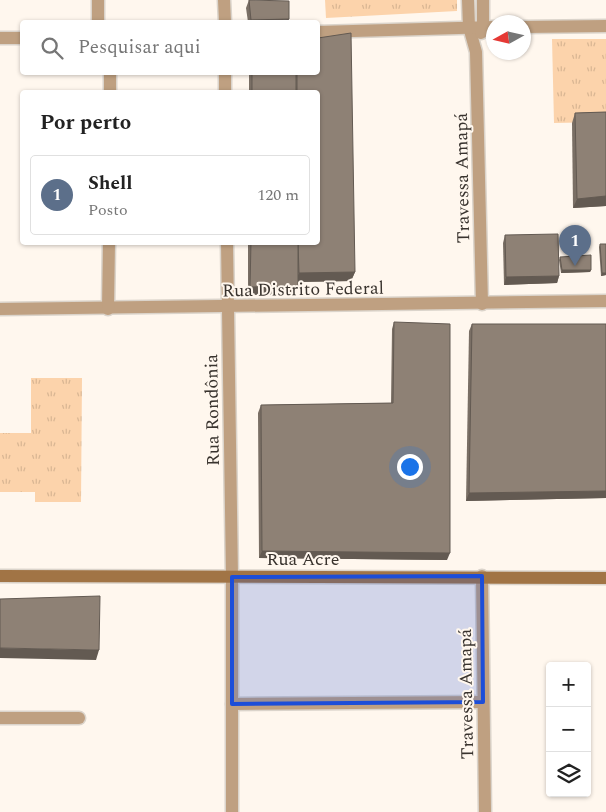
<!DOCTYPE html>
<html lang="pt">
<meta charset="utf-8">
<style>
:root{--surface:#fff;--page:#f2f2f2;--text:#222;--muted:#767676;--line:#e0e0e0;--accent:#0b8043}
body{margin:0;font-family:Spectral,serif;background:var(--page);color:var(--text)}
.controls{position:absolute;right:15px;bottom:15px;display:grid;overflow:hidden;border-radius:5px;box-shadow:0 1px 4px #0004}
.controls button{width:45px;height:45px;display:grid;place-items:center;padding:0;border:0;border-bottom:1px solid var(--line);background:var(--surface);color:var(--text);font:25px sans-serif}
.compass{position:absolute;left:486px;top:15px;width:45px;height:45px;border-radius:50%;background:var(--surface);box-shadow:0 1px 4px #0004;rotate:262deg}
.you{position:absolute;left:409px;top:466px;width:18px;height:18px;margin:-12px;border:4px solid #fff;border-radius:50%;background:#1a73e8;box-shadow:0 0 0 8px #1a73e833}
.badge{display:grid;place-items:center;width:32px;height:32px;border-radius:50%;background:var(--accent);color:#fff;font-size:16px;font-weight:700}
.pin{position:absolute;translate:-50% -41px;filter:drop-shadow(0 1px 2px #0008)}
.pin::after{content:'';position:absolute;top:26px;width:18px;height:15px;background:inherit;clip-path:polygon(0 0,100% 0,50% 100%)}
.list{margin:0;padding:0;list-style:none}
h2{display:flex;justify-content:space-between;align-items:center;height:65px;margin:0;padding:0 20px;font-size:21px}
h2 small{font-size:16px;font-weight:400;color:var(--muted)}
.list li{display:grid;grid-template-columns:32px 1fr auto;gap:15px;align-items:center;box-sizing:border-box;height:80px;margin:0 10px 10px;padding:0 10px;border:1px solid var(--line);border-radius:5px}
.list b{display:block;font-size:19px;white-space:nowrap}
.list p{margin:0;font-size:16px;white-space:nowrap;color:var(--muted)}
.list em{font-size:16px;font-style:normal;color:var(--muted)}
.icon{flex:none;width:28px;height:28px;fill:none;stroke:currentColor;stroke-width:2;stroke-linecap:round;stroke-linejoin:round}
.map{position:relative;flex:none;width:606px;height:812px;overflow:hidden}
.search{position:absolute;background:var(--surface);box-shadow:0 1px 4px #0004;left:20px;top:20px;width:300px;height:55px;display:flex;align-items:center;gap:12px;box-sizing:border-box;padding:0 18px;border-radius:5px;color:var(--muted);font-size:19px}
.panel{position:absolute;background:var(--surface);box-shadow:0 1px 4px #0004;left:20px;top:90px;width:300px;height:155px;border-radius:5px}
.map>svg:first-child{display:block}
</style>
<div class="map">
<svg width="606" height="812" viewBox="0 0 606 812">
<defs>
<pattern id="grass-tufts" width="24" height="20" patternUnits="userSpaceOnUse" patternTransform="scale(1.25)"><rect width="24" height="20" fill="#fcd3ab"/><path d="M3 7l-1-3M5 7V3M7 7l1-3M15 17l-1-3M17 17v-4M19 17l1-3" fill="none" stroke="#d9b693"/></pattern>
</defs>
<rect width="100%" height="100%" fill="#fff7ee"/>
<!-- grass -->
<g fill="url(#grass-tufts)">
<path d="M 325,0 L 457,0 L 457,11 L 326,18 Z"/>
<path d="M 552,39 L 606,39 L 606,122 L 554,123 Z"/>
<path d="M 31,378 L 82,378 L 81,502 L 35,502 L 35,492 L 0,492 L 0,433 L 31,433 Z"/>
</g>
<g fill="none" stroke-linecap="round" stroke-linejoin="round">
<!-- minor casing -->
<g stroke="#dbd4cb" stroke-width="15">
<g id="minor">
<path d="M 98,0 L 98,22"/>
<path d="M 224,0 L 225,22"/>
<path d="M 468,0 L 469,27 L 476,52 L 482,304"/>
<path d="M 524,27 L 606,26"/>
<path d="M 318,32 L 494,27"/>
<path d="M 481,33 L 483,27 L 483,0"/>
<path d="M 0,38 L 22,38"/>
<path d="M 225,72 L 225,92"/>
<path d="M 110,92 L 110,72"/>
<path d="M 227,242 L 232,577 L 232,812"/>
<path d="M 0,309 L 606,301"/>
<path d="M 108,309 L 109,242"/>
<path d="M 232,704 L 483,702"/>
<path d="M 0,718 L 79,718"/>
</g>
</g>
<!-- tertiary casing -->
<g stroke="#dbd4cb" stroke-width="15">
<path id="tertiary" d="M 482,576 L 485,812"/>
</g>
<!-- secondary casing -->
<g stroke="#dbd4cb" stroke-width="15">
<path id="secondary" d="M 0,576 L 606,578"/>
</g>
<!-- minor -->
<use href="#minor" stroke="#bfa081" stroke-width="12"/>
<!-- tertiary -->
<use href="#tertiary" stroke="#bfa081" stroke-width="12"/>
<!-- secondary -->
<use href="#secondary" stroke="#a17445" stroke-width="12"/>
</g>
<!-- wall -->
<g fill="#7a6f65">
<path d="M 249,0 L 288,22 L 248,22 L 246,8 Z"/>
<path d="M 249,72 L 318,72 L 355,272 L 351,281 L 298,282 L 295,294 L 248,295 L 248,242 L 318,242 L 318,92 L 249,92 Z"/>
<path d="M 606,112 L 606,206 L 573,208 L 572,123 L 575,113 Z"/>
<path d="M 505,235 L 559,276 L 557,283 L 504,285 L 503,243 Z"/>
<path d="M 600,244 L 606,275 L 601,276 L 599,247 Z"/>
<path d="M 560,257 L 591,270 L 590,272 L 561,273 L 559,260 Z"/>
<path d="M 394,322 L 447,560 L 259,558 L 258,413 L 261,405 L 391,403 L 392,329 Z"/>
<path d="M 472,324 L 606,324 L 606,498 L 466,501 L 469,331 Z"/>
</g>
<!-- shaded-wall -->
<g fill="#635a52">
<path d="M 289,19 L 288,22 L 250,22 L 251,20 Z"/>
<path d="M 606,196 L 606,206 L 573,208 L 577,199 Z"/>
<path d="M 562,270 L 591,270 L 590,272 L 561,273 Z"/>
<path d="M 355,272 L 351,281 L 295,282 L 299,273 Z"/>
<path d="M 602,273 L 606,273 L 606,275 L 601,276 Z"/>
<path d="M 559,276 L 557,283 L 504,285 L 506,277 Z"/>
<path d="M 298,286 L 295,294 L 248,295 L 250,287 Z"/>
<path d="M 606,491 L 606,498 L 466,501 L 469,493 Z"/>
<path d="M 262,551 L 450,553 L 447,560 L 259,558 Z"/>
<path d="M 0,648 L 99,650 L 96,660 L 0,658 Z"/>
</g>
<!-- building -->
<g fill="#8e8175" stroke="#635a52">
<path d="M 249,0 L 289,1 L 289,19 L 251,20 Z"/>
<path d="M 351,33 L 355,272 L 299,273 L 298,242 L 318,242 L 318,92 L 297,92 L 297,72 L 318,72 L 318,38 Z"/>
<rect x="252" y="72" width="44" height="20"/>
<path d="M 606,112 L 606,196 L 577,199 L 575,113 Z"/>
<path d="M 558,234 L 559,276 L 506,277 L 505,235 Z"/>
<path d="M 251,242 L 298,242 L 298,286 L 250,287 Z"/>
<path d="M 600,244 L 606,244 L 606,273 L 602,273 Z"/>
<path d="M 591,255 L 591,270 L 562,270 L 560,257 Z"/>
<path d="M 394,322 L 450,324 L 450,553 L 262,551 L 261,405 L 393,403 Z"/>
<path d="M 472,324 L 606,324 L 606,491 L 469,493 Z"/>
<path d="M 100,596 L 99,650 L 0,648 L 0,599 Z"/>
</g>
<!-- marked area -->
<path fill="#1d4ed8" fill-opacity="0.2" stroke="#1d4ed8" stroke-width="4" stroke-linejoin="round" d="M 482,576 L 483,702 L 232,704 L 232,577 Z"/>
<g text-anchor="middle" stroke-width="4" stroke-linejoin="round" paint-order="stroke">
<!-- street labels -->
<g font-size="18" fill="#39332e" stroke="#fff7ee">
<text transform="translate(462 178) rotate(-91)" y="6">Travessa Amapá</text>
<text transform="translate(303 289) rotate(-1)" y="6">Rua Distrito Federal</text>
<text transform="translate(212 410) rotate(-91)" y="6">Rua Rondônia</text>
<text x="303" y="565">Rua Acre</text>
<text transform="translate(466 694) rotate(-91)" y="6">Travessa Amapá</text>
</g>
</g>
</svg>
<div class="controls">
<button>+</button>
<button>−</button>
<button><svg class="icon" aria-label="layers" viewBox="0 0 24 24"><path d="M12 4l9 5-9 5-9-5zM3 14l9 5 9-5"/></svg></button>
</div>
<svg class="compass" viewBox="-18 -18 36 36"><path d="M0-13l5 13h-10z" fill="#e53935"/><path d="M0 13l5-13h-10z" fill="#767676"/></svg>
<div class="you"></div>
<div class="pin badge" style="left:575px;top:266px;background:#5c6f8a">1</div>
<div class="search"><svg class="icon" aria-label="search" viewBox="0 0 24 24"><circle cx="10" cy="10" r="6"/><path d="M15 15l6 6"/></svg>Pesquisar aqui</div>
<section class="panel">
<h2>Por perto<small></small></h2>
<ul class="list">
<li><span class="badge" style="background:#5c6f8a">1</span><div><b>Shell</b><p>Posto</p></div><em>120 m</em></li>
</ul>
</section>
</div>
